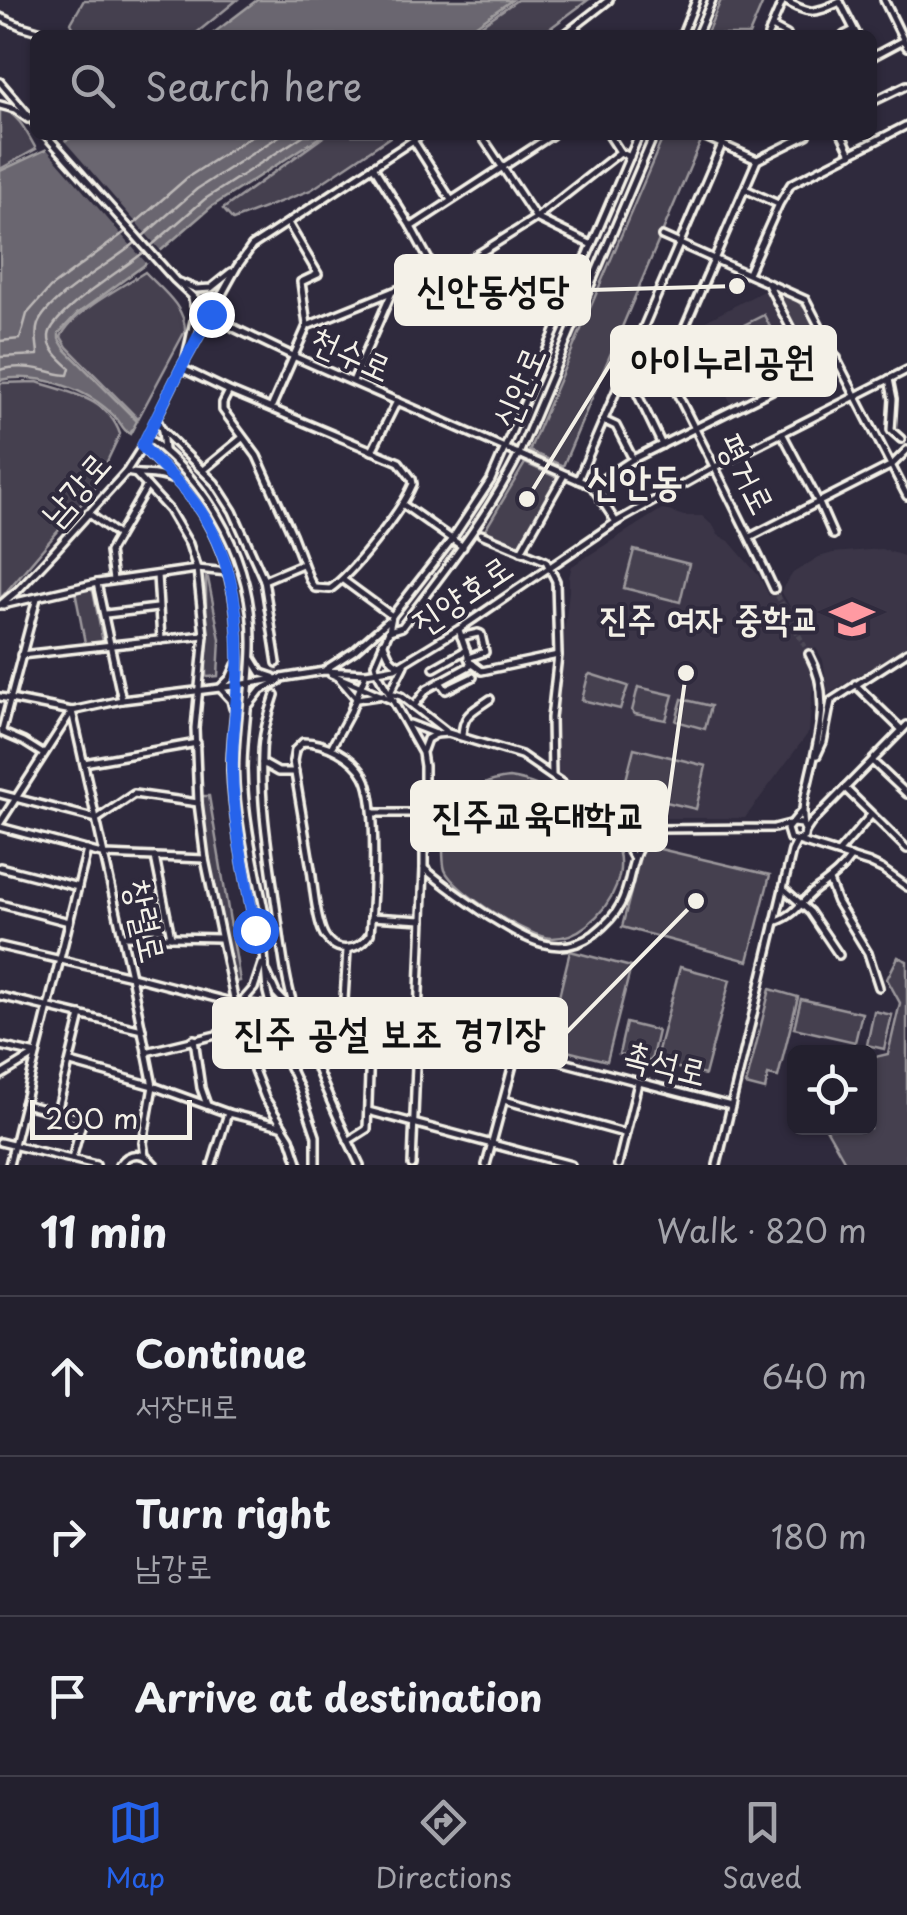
<!DOCTYPE html>
<meta charset="utf-8">
<style>
:root{--surface:#23202e;--page:#2f2d3a;--text:#f1f3f6;--muted:#a3a3aa;--line:#403e4a;--accent:#2563eb}
body{margin:0;font-family:"Playpen Sans","Poor Story",sans-serif;background:var(--page);color:var(--text)}
.controls{position:absolute;right:30px;bottom:30px;display:grid;overflow:hidden;border-radius:15px;box-shadow:0 2px 8px #0004}
.controls button{width:90px;height:90px;display:grid;place-items:center;padding:0;border:0;border-bottom:2px solid var(--line);background:var(--surface);color:var(--text);font:50px sans-serif}
.scale{position:absolute;left:30px;bottom:25px;width:162px;box-sizing:border-box;padding-left:10px;border:5px solid #f4f1e8;border-top:0;font-size:28px;line-height:35px;white-space:nowrap;color:#f4f1e8;-webkit-text-stroke:8px #2f2a3d;paint-order:stroke}
.stop{position:absolute;width:30px;height:30px;margin:-22px;border:8px solid #2563eb;border-radius:50%;background:#fff}
.stop.end{background:#2563eb;border-color:#fff;box-shadow:0 2px 10px #0008}
.list{margin:0;padding:0;list-style:none}
h2{display:flex;justify-content:space-between;align-items:center;height:130px;margin:0;padding:0 40px;font-size:42px}
h2 small{font-size:32px;font-weight:400;color:var(--muted)}
.list li{display:grid;grid-template-columns:65px 1fr auto;gap:30px;align-items:center;box-sizing:border-box;height:160px;padding:0 40px;border-top:2px solid var(--line)}
.list b{display:block;font-size:38px;white-space:nowrap}
.list p{margin:0;font-size:32px;white-space:nowrap;color:var(--muted)}
.list em{font-size:32px;font-style:normal;color:var(--muted)}
.icon{flex:none;width:55px;height:55px;fill:none;stroke:currentColor;stroke-width:2;stroke-linecap:round;stroke-linejoin:round}
.map{position:relative;flex:none;width:907px;height:1165px;overflow:hidden}
.search{position:absolute;background:var(--surface);box-shadow:0 2px 8px #0004;left:30px;right:30px;top:30px;height:110px;display:flex;align-items:center;gap:25px;box-sizing:border-box;padding:0 35px;border-radius:15px;color:var(--muted);font-size:38px}
.sheet{height:610px;background:var(--surface)}
nav{display:flex;justify-content:space-around;align-items:center;box-sizing:border-box;height:140px;border-top:2px solid var(--line);background:var(--surface);font-size:28px;color:var(--muted)}
nav a{display:grid;justify-items:center;gap:5px}
nav .on{color:var(--accent)}
.map>svg:first-child{display:block}
</style>
<div class="map">
<svg width="907" height="1165" viewBox="0 0 907 1165">
<rect width="100%" height="100%" fill="#2f2a3d"/>
<filter id="ink" filterUnits="userSpaceOnUse"><feTurbulence type="fractalNoise" baseFrequency=".01" numOctaves="2"/><feDisplacementMap in="SourceGraphic" scale="20" xChannelSelector="R" yChannelSelector="G"/><feConvolveMatrix kernelMatrix="1 2 1 2 8 2 1 2 1" color-interpolation-filters="sRGB"/></filter>
<g filter="url(#ink)">
<!-- built -->
<g fill="#3b3647">
<path d="M 767,289 L 805,366 L 804,372 L 735,407 L 732,405 L 696,335 L 698,325 Z"/>
<path d="M 662,509 L 684,516 L 702,516 L 714,527 L 718,535 L 729,541 L 759,576 L 769,596 L 778,591 L 801,626 L 781,591 L 793,573 L 819,557 L 833,553 L 881,549 L 907,557 L 907,646 L 828,694 L 823,660 L 816,648 L 802,654 L 808,664 L 813,684 L 809,732 L 745,818 L 640,818 L 618,814 L 589,797 L 553,769 L 554,722 L 569,591 L 569,577 L 572,566 Z"/>
</g>
<!-- green -->
<g fill="#454050" stroke="#9c989c" stroke-width="2.5">
<path d="M 84,0 L 237,0 L 194,35 L 77,35 L 71,23 Z"/>
<path d="M 517,0 L 588,0 L 541,35 L 467,35 Z"/>
<path d="M 721,0 L 764,0 L 749,35 L 706,35 Z"/>
<path d="M 0,107 C 19,115 26,131 36,149 L 0,169 Z"/>
<path d="M 326,135 L 393,135 L 311,190 L 233,220 L 223,209 Z"/>
<path d="M 664,135 L 685,135 L 701,141 L 563,466 L 529,451 Z"/>
<path d="M 145,272 C 160,288 186,307 185,331 L 138,419 L 67,347 L 61,337 C 71,313 121,287 145,272 Z"/>
<path d="M 779,290 C 801,302 806,306 818,329 L 798,339 L 775,293 Z"/>
<path d="M 764,315 L 786,358 L 750,376 L 728,333 Z"/>
<path d="M 37,382 C 70,393 108,398 120,434 L 94,489 L 0,599 L 0,383 Z"/>
<path d="M 525,463 L 556,477 L 559,480 L 519,548 L 484,532 Z"/>
<path d="M 634,550 L 689,564 L 680,602 L 624,588 Z"/>
<path d="M 206,577 L 208,578 L 220,639 L 218,676 L 208,677 L 206,676 Z"/>
<path d="M 89,589 L 93,591 L 103,642 L 100,646 L 86,648 L 75,591 Z"/>
<path d="M 590,674 L 628,686 L 620,709 L 582,700 L 588,676 Z"/>
<path d="M 638,687 L 673,695 L 666,720 L 635,714 L 632,711 Z"/>
<path d="M 682,699 L 711,706 L 705,729 L 676,721 Z"/>
<path d="M 634,748 L 706,766 L 696,809 L 623,792 Z"/>
<path d="M 509,778 C 532,781 552,791 572,804 C 586,813 604,824 613,838 C 631,869 612,905 587,925 C 577,933 565,938 552,938 C 530,939 453,891 445,870 C 443,864 443,854 443,847 C 443,807 470,782 509,778 Z"/>
<path d="M 197,796 L 209,796 L 240,981 L 235,982 L 210,888 Z"/>
<path d="M 643,845 L 770,875 L 748,961 L 622,927 Z"/>
<path d="M 570,951 L 631,967 L 607,1061 L 547,1046 Z"/>
<path d="M 898,957 L 907,961 L 907,1165 L 847,1165 L 826,1128 L 870,1128 L 870,1066 L 875,1057 L 888,1054 L 900,1003 L 887,979 Z"/>
<path d="M 680,967 L 730,980 L 705,1075 L 655,1062 Z"/>
<path d="M 770,989 L 798,997 L 778,1077 L 768,1075 L 765,1090 L 746,1085 Z"/>
<path d="M 801,999 L 862,1013 L 855,1042 L 794,1028 Z"/>
<path d="M 874,1011 L 892,1015 L 884,1049 L 867,1045 Z"/>
<path d="M 626,1023 L 658,1031 L 651,1061 L 619,1054 Z"/>
</g>
<!-- water -->
<g fill="#6a6670" stroke="#a19ea0" stroke-width="2.5">
<path d="M 257,0 L 512,0 L 462,35 L 211,35 Z"/>
<path d="M 77,135 L 323,135 L 211,207 L 143,266 L 77,314 L 59,333 L 59,339 L 65,349 L 137,421 L 130,434 C 121,429 122,423 115,417 C 88,388 37,372 0,380 L 0,171 Z"/>
</g>
<!-- pier -->
<path fill="#2f2a3d" d="M 61,137 L 162,252 L 147,264 L 44,146 Z"/>
<g fill="none" stroke-linecap="round" stroke-linejoin="round">
<!-- shore -->
<g stroke="#bdb9b8" stroke-width="2.5">
<path d="M 133,225 L 188,177 L 253,135"/>
<path d="M 143,236 L 197,189 L 281,135"/>
<path d="M 151,246 L 205,199 L 304,135"/>
<path d="M 0,341 L 20,339 L 27,314 L 50,288 L 125,232"/>
<path d="M 0,357 L 38,355 C 38,346 34,335 38,324 C 49,297 112,263 135,243"/>
<path d="M 0,370 C 11,366 31,367 43,370 C 53,372 58,375 68,375 L 70,368 C 61,360 48,349 49,336 C 50,314 125,268 144,252"/>
</g>
<!-- minor-tunnel -->
<g stroke="#4d4857" stroke-width="5" stroke-dasharray="5 2.5" stroke-linecap="butt">
<path d="M 774,589 L 809,654"/>
<path d="M 275,695 L 277,663"/>
</g>
<!-- minor casing -->
<g stroke="#f4f1e8" stroke-width="12">
<g id="minor">
<path d="M 784,0 C 809,15 814,14 840,2"/>
<path d="M 884,0 L 907,47"/>
<path d="M 840,2 L 857,35"/>
<path d="M 0,17 L 21,26 L 52,35"/>
<path d="M 772,27 L 787,35"/>
<path d="M 564,35 L 609,0"/>
<path d="M 682,35 L 696,0"/>
<path d="M 697,35 L 712,0"/>
<path d="M 768,35 L 783,0"/>
<path d="M 844,35 L 854,30"/>
<path d="M 872,57 L 904,40"/>
<path d="M 0,82 L 35,123"/>
<path d="M 872,102 L 907,85"/>
<path d="M 0,105 L 15,109 L 28,119"/>
<path d="M 46,135 L 175,280 L 211,314 L 236,329 L 293,356 L 592,486 L 616,522"/>
<path d="M 481,135 L 536,218"/>
<path d="M 609,135 L 620,152"/>
<path d="M 701,135 L 757,160"/>
<path d="M 842,135 L 851,154"/>
<path d="M 413,140 L 451,200"/>
<path d="M 373,166 L 411,227 L 436,273"/>
<path d="M 745,189 L 778,204"/>
<path d="M 536,218 L 592,245"/>
<path d="M 288,223 L 318,274 L 301,282 L 307,325"/>
<path d="M 411,227 L 552,135"/>
<path d="M 662,236 L 806,300 L 907,496"/>
<path d="M 466,262 L 536,218 L 620,152 L 630,157"/>
<path d="M 748,273 L 779,204 L 791,184 L 907,125"/>
<path d="M 179,282 L 196,289 L 211,288 L 231,272"/>
<path d="M 768,284 L 812,370"/>
<path d="M 631,356 L 666,371"/>
<path d="M 186,357 L 196,312 L 192,299"/>
<path d="M 181,368 L 229,391 L 399,462 L 412,479 L 413,484 C 402,510 353,573 330,589 L 315,588 L 310,581 L 292,534 L 257,456 L 223,410 L 223,403 L 229,391"/>
<path d="M 889,379 L 893,399 L 891,430 L 901,439"/>
<path d="M 353,381 L 392,292"/>
<path d="M 619,383 L 636,391 L 662,445"/>
<path d="M 271,408 L 307,326 L 466,262 L 566,305"/>
<path d="M 157,420 L 162,430 L 164,450"/>
<path d="M 603,420 L 616,426 L 633,459"/>
<path d="M 162,430 L 215,483 L 233,511 L 264,580 L 277,663"/>
<path d="M 782,433 L 819,503 L 833,535"/>
<path d="M 147,437 C 213,487 254,564 252,648 C 251,689 243,729 243,770 C 244,823 258,877 268,929 L 263,940 L 267,992 L 282,1050 L 300,1089 L 316,1136 L 316,1165"/>
<path d="M 142,447 C 154,459 168,472 180,485 C 229,539 241,608 238,678 C 236,709 231,739 231,770 C 233,824 246,878 255,931 L 263,940"/>
<path d="M 372,451 L 397,401"/>
<path d="M 203,470 L 242,438"/>
<path d="M 126,472 C 142,476 156,472 171,479"/>
<path d="M 136,474 L 169,510 L 189,544 L 197,569 L 204,635 L 195,728 L 198,803 L 205,859 L 235,1003 L 245,1028 L 254,1070 L 265,1098 L 290,1138 L 299,1165"/>
<path d="M 578,480 L 726,135"/>
<path d="M 592,486 L 633,459 L 837,358"/>
<path d="M 402,504 L 463,547"/>
<path d="M 88,513 L 118,535"/>
<path d="M 481,534 L 546,561 L 556,581 L 558,655 L 551,718 L 552,775"/>
<path d="M 750,537 L 892,465 L 907,450"/>
<path d="M 521,551 L 564,475"/>
<path d="M 157,575 L 161,640"/>
<path d="M 113,580 L 109,552 L 147,486"/>
<path d="M 264,580 L 302,564"/>
<path d="M 343,580 L 392,616"/>
<path d="M 97,583 L 122,700"/>
<path d="M 774,589 C 740,515 702,444 666,371 L 757,160 L 807,135"/>
<path d="M 37,598 L 2,730 L 3,733 L 24,742 L 43,754"/>
<path d="M 0,605 L 18,590 L 52,554 L 126,472 L 142,447 L 181,368 L 237,267 L 252,246 L 421,135"/>
<path d="M 3,605 L 97,583 L 197,569 L 228,572"/>
<path d="M 106,614 L 157,608"/>
<path d="M 459,630 L 470,662 L 482,671 L 558,655"/>
<path d="M 389,631 L 402,627 C 444,571 487,518 519,454 L 654,135"/>
<path d="M 461,637 L 478,633 L 481,634 L 485,652 L 468,658"/>
<path d="M 383,642 C 388,653 389,662 401,665"/>
<path d="M 21,655 L 204,635"/>
<path d="M 253,660 L 261,673 L 273,677"/>
<path d="M 404,665 L 390,693 L 401,696 L 446,731"/>
<path d="M 434,668 L 466,650"/>
<path d="M 326,669 L 354,651 L 388,621"/>
<path d="M 331,674 L 394,701"/>
<path d="M 339,678 L 357,699 L 383,695"/>
<path d="M 440,682 L 446,690 L 473,677"/>
<path d="M 855,684 L 902,730"/>
<path d="M 275,695 C 269,714 262,734 262,754 C 260,805 269,855 276,906 C 281,940 284,977 295,1010 C 313,1063 336,1115 360,1165"/>
<path d="M 0,697 L 72,711 L 122,700 L 220,688 L 324,671 L 366,673 L 395,668 L 459,629 L 616,522 L 713,468 L 907,370"/>
<path d="M 249,705 L 261,690 L 279,681"/>
<path d="M 414,706 L 427,689 L 473,664"/>
<path d="M 233,708 L 231,700 L 220,688 L 230,678 L 236,665"/>
<path d="M 72,711 L 131,976 L 153,1086 L 143,1143 L 145,1156"/>
<path d="M 410,724 L 436,734 L 448,733 L 521,755 L 623,825 L 655,829 L 774,828 L 790,824"/>
<path d="M 462,736 C 463,713 472,712 490,699"/>
<path d="M 303,742 C 325,742 353,756 364,776 C 379,802 373,901 370,934 C 357,954 331,954 322,930 C 315,911 314,889 311,869 C 305,833 299,797 293,761 L 295,750 Z"/>
<path d="M 331,748 L 351,711 L 366,673"/>
<path d="M 423,750 L 427,739 L 436,734"/>
<path d="M 817,755 L 823,742 L 831,701 L 907,652"/>
<path d="M 872,761 L 907,794"/>
<path d="M 84,763 L 197,743"/>
<path d="M 262,763 L 278,772 L 295,772"/>
<path d="M 845,788 L 907,849"/>
<path d="M 0,794 L 97,819 L 134,794 L 198,803"/>
<path d="M 373,813 L 425,813"/>
<path d="M 613,820 L 633,857"/>
<path d="M 0,823 L 72,711"/>
<path d="M 793,823 L 802,824 L 805,830 L 804,837 L 798,841 L 790,839 L 787,829 L 801,812"/>
<path d="M 804,826 C 801,809 805,796 809,779 C 819,734 832,696 809,654"/>
<path d="M 0,827 L 105,855 L 205,859"/>
<path d="M 805,832 L 811,823 L 907,725"/>
<path d="M 798,841 L 869,863 L 882,869 L 907,887"/>
<path d="M 838,853 L 871,815"/>
<path d="M 155,857 L 171,937"/>
<path d="M 0,867 L 78,887"/>
<path d="M 424,868 C 444,886 465,900 487,915 C 520,935 557,962 594,934 C 604,926 614,917 620,905 C 636,875 625,855 655,829"/>
<path d="M 829,881 L 837,902 L 868,953 L 879,987"/>
<path d="M 783,888 L 810,912 L 839,955"/>
<path d="M 0,904 L 69,922"/>
<path d="M 371,917 L 422,920"/>
<path d="M 775,922 C 799,914 802,898 821,886 C 833,877 842,870 851,857"/>
<path d="M 123,936 L 220,938"/>
<path d="M 0,946 L 131,976 L 235,1003 L 294,1008 L 416,1027 L 517,1050 L 731,1106"/>
<path d="M 267,973 L 276,993 L 289,1007 L 278,1032"/>
<path d="M 0,996 L 142,1030"/>
<path d="M 240,1004 L 254,988 L 262,964"/>
<path d="M 245,1005 L 263,1017 L 274,1031"/>
<path d="M 343,1016 L 347,950"/>
<path d="M 194,1039 L 201,1088 L 207,1105"/>
<path d="M 0,1046 L 36,1054"/>
<path d="M 146,1052 L 245,1028"/>
<path d="M 71,1063 L 153,1086 L 228,1113 L 281,1126"/>
<path d="M 0,1076 L 36,1054"/>
<path d="M 504,1100 L 624,1133"/>
<path d="M 24,1104 L 83,1119 L 72,1159"/>
<path d="M 368,1111 L 571,1165"/>
<path d="M 57,1112 L 81,1015"/>
<path d="M 348,1141 L 367,1129 L 371,1021"/>
<path d="M 0,1142 L 96,1165"/>
<path d="M 9,1165 L 87,850"/>
<path d="M 119,1165 C 129,1151 144,1151 155,1165"/>
<path d="M 212,1165 L 228,1113"/>
<path d="M 412,1165 L 424,868 L 424,766 L 422,753 L 377,672 L 375,664 L 389,631 L 392,616 L 452,539 L 491,480 L 639,135"/>
<path d="M 486,1165 L 517,1050"/>
<path d="M 618,1165 L 638,1083"/>
<path d="M 717,1165 L 792,851 L 797,841"/>
</g>
</g>
<!-- minor -->
<use href="#minor" stroke="#2f2a3d" stroke-width="5"/>
</g>
</g>
<g fill="none" stroke-linecap="round" stroke-linejoin="round" filter="url(#ink)">
<!-- route -->
<path stroke="#2563eb" stroke-width="12" d="M 211,314 L 181,368 L 142,446 C 154,459 168,472 180,485 C 230,540 241,606 238,678 C 237,709 231,739 232,770 C 233,824 246,878 255,930"/>
</g>
<!-- icons -->
<defs>
<g id="school-bare" transform="scale(3.45)"><path d="M0-5L7-2L0 1L-7-2ZM-4 1L0 2.5L4 1V4Q0 6-4 4Z" fill="#ff9aa2" stroke="#2f2a3d" stroke-width="2.5" paint-order="stroke"/></g>
</defs>
<g fill-rule="evenodd">
<use href="#school-bare" x="852" y="619"/>
</g>
<g text-anchor="middle" stroke-width="8" stroke-linejoin="round" paint-order="stroke">
<!-- street labels -->
<g font-size="35" fill="#f4f1e8" stroke="#2f2a3d">
<text transform="translate(351 354) rotate(24)" y="12">천수로</text>
<text transform="translate(519 387) rotate(-67)" y="12">신안로</text>
<text transform="translate(746 474) rotate(63)" y="12">평거로</text>
<text transform="translate(76 489) rotate(-49)" y="12">남강로</text>
<text transform="translate(462 595) rotate(-34)" y="12">진양호로</text>
<text transform="translate(145 921) rotate(78)" y="12">창렬로</text>
<text transform="translate(665 1064) rotate(14)" y="12">촉석로</text>
</g>
<!-- poi labels -->
<g font-size="35" font-weight="bold" fill="#f4f1e8" stroke="#2f2a3d" text-anchor="end">
<text x="819" y="631">진주 여자 중학교</text>
</g>
<!-- quarter labels -->
<g font-size="40" font-weight="bold" fill="#f4f1e8" stroke="#2f2a3d">
<text x="635" y="495">신안동</text>
</g>
</g>
<!-- callouts -->
<path fill="none" stroke="#f4f1e8" stroke-width="4" d="M737 286L589 290M527 499L612 361M686 673L666 816M696 901L566 1033"/>
<g fill="#f4f1e8" stroke="#2f2a3d" stroke-width="4">
<circle cx="737" cy="286" r="10"/>
<circle cx="527" cy="499" r="10"/>
<circle cx="686" cy="673" r="10"/>
<circle cx="696" cy="901" r="10"/>
</g>
<g fill="#f4f1e8" stroke="#f4f1e8" stroke-width="4">
<rect x="396" y="256" width="193" height="68" rx="10"/>
<rect x="612" y="327" width="223" height="68" rx="10"/>
<rect x="412" y="782" width="254" height="68" rx="10"/>
<rect x="214" y="999" width="352" height="68" rx="10"/>
</g>
<g font-size="38" text-anchor="middle" font-weight="bold" fill="#111">
<text x="493" y="303">신안동성당</text>
<text x="723" y="374">아이누리공원</text>
<text x="539" y="829">진주교육대학교</text>
<text x="390" y="1046">진주 공설 보조 경기장</text>
</g>
</svg>
<div class="controls">
<button><svg class="icon" aria-label="locate" viewBox="0 0 24 24"><circle cx="12" cy="12" r="6"/><path d="M12 2v4M12 18v4M2 12h4M18 12h4"/></svg></button>
</div>
<div class="scale">200 m</div>
<div class="stop" style="left:255px;top:930px"></div>
<div class="stop end" style="left:211px;top:314px"></div>
<div class="search"><svg class="icon" aria-label="search" viewBox="0 0 24 24"><circle cx="10" cy="10" r="6"/><path d="M15 15l6 6"/></svg>Search here</div>
</div>
<section class="sheet">
<h2>11 min<small>Walk · 820 m</small></h2>
<ul class="list">
<li><svg class="icon" aria-label="ahead" viewBox="0 0 24 24"><path d="M12 20V5M6 11l6-6 6 6"/></svg><div><b>Continue</b><p>서장대로</p></div><em>640 m</em></li>
<li><svg class="icon" aria-label="right" viewBox="0 0 24 24"><path d="M7 20v-9h11M14 6l5 5-5 5"/></svg><div><b>Turn right</b><p>남강로</p></div><em>180 m</em></li>
<li><svg class="icon" aria-label="arrive" viewBox="0 0 24 24"><path d="M6 21V4h12l-3 4 3 4H6"/></svg><div><b>Arrive at destination</b></div></li>
</ul>
</section>
<nav>
<a class="on"><svg class="icon" aria-label="map" viewBox="0 0 24 24"><path d="M3 6l6-2 6 2 6-2v14l-6 2-6-2-6 2zM9 4v14M15 6v14"/></svg>Map</a>
<a><svg class="icon" aria-label="directions" viewBox="0 0 24 24"><path d="M12 3l9 9-9 9-9-9zM9 14v-3h6M13 9l2 2-2 2"/></svg>Directions</a>
<a><svg class="icon" aria-label="saved" viewBox="0 0 24 24"><path d="M7 4h10v16l-5-4-5 4z"/></svg>Saved</a>
</nav>
